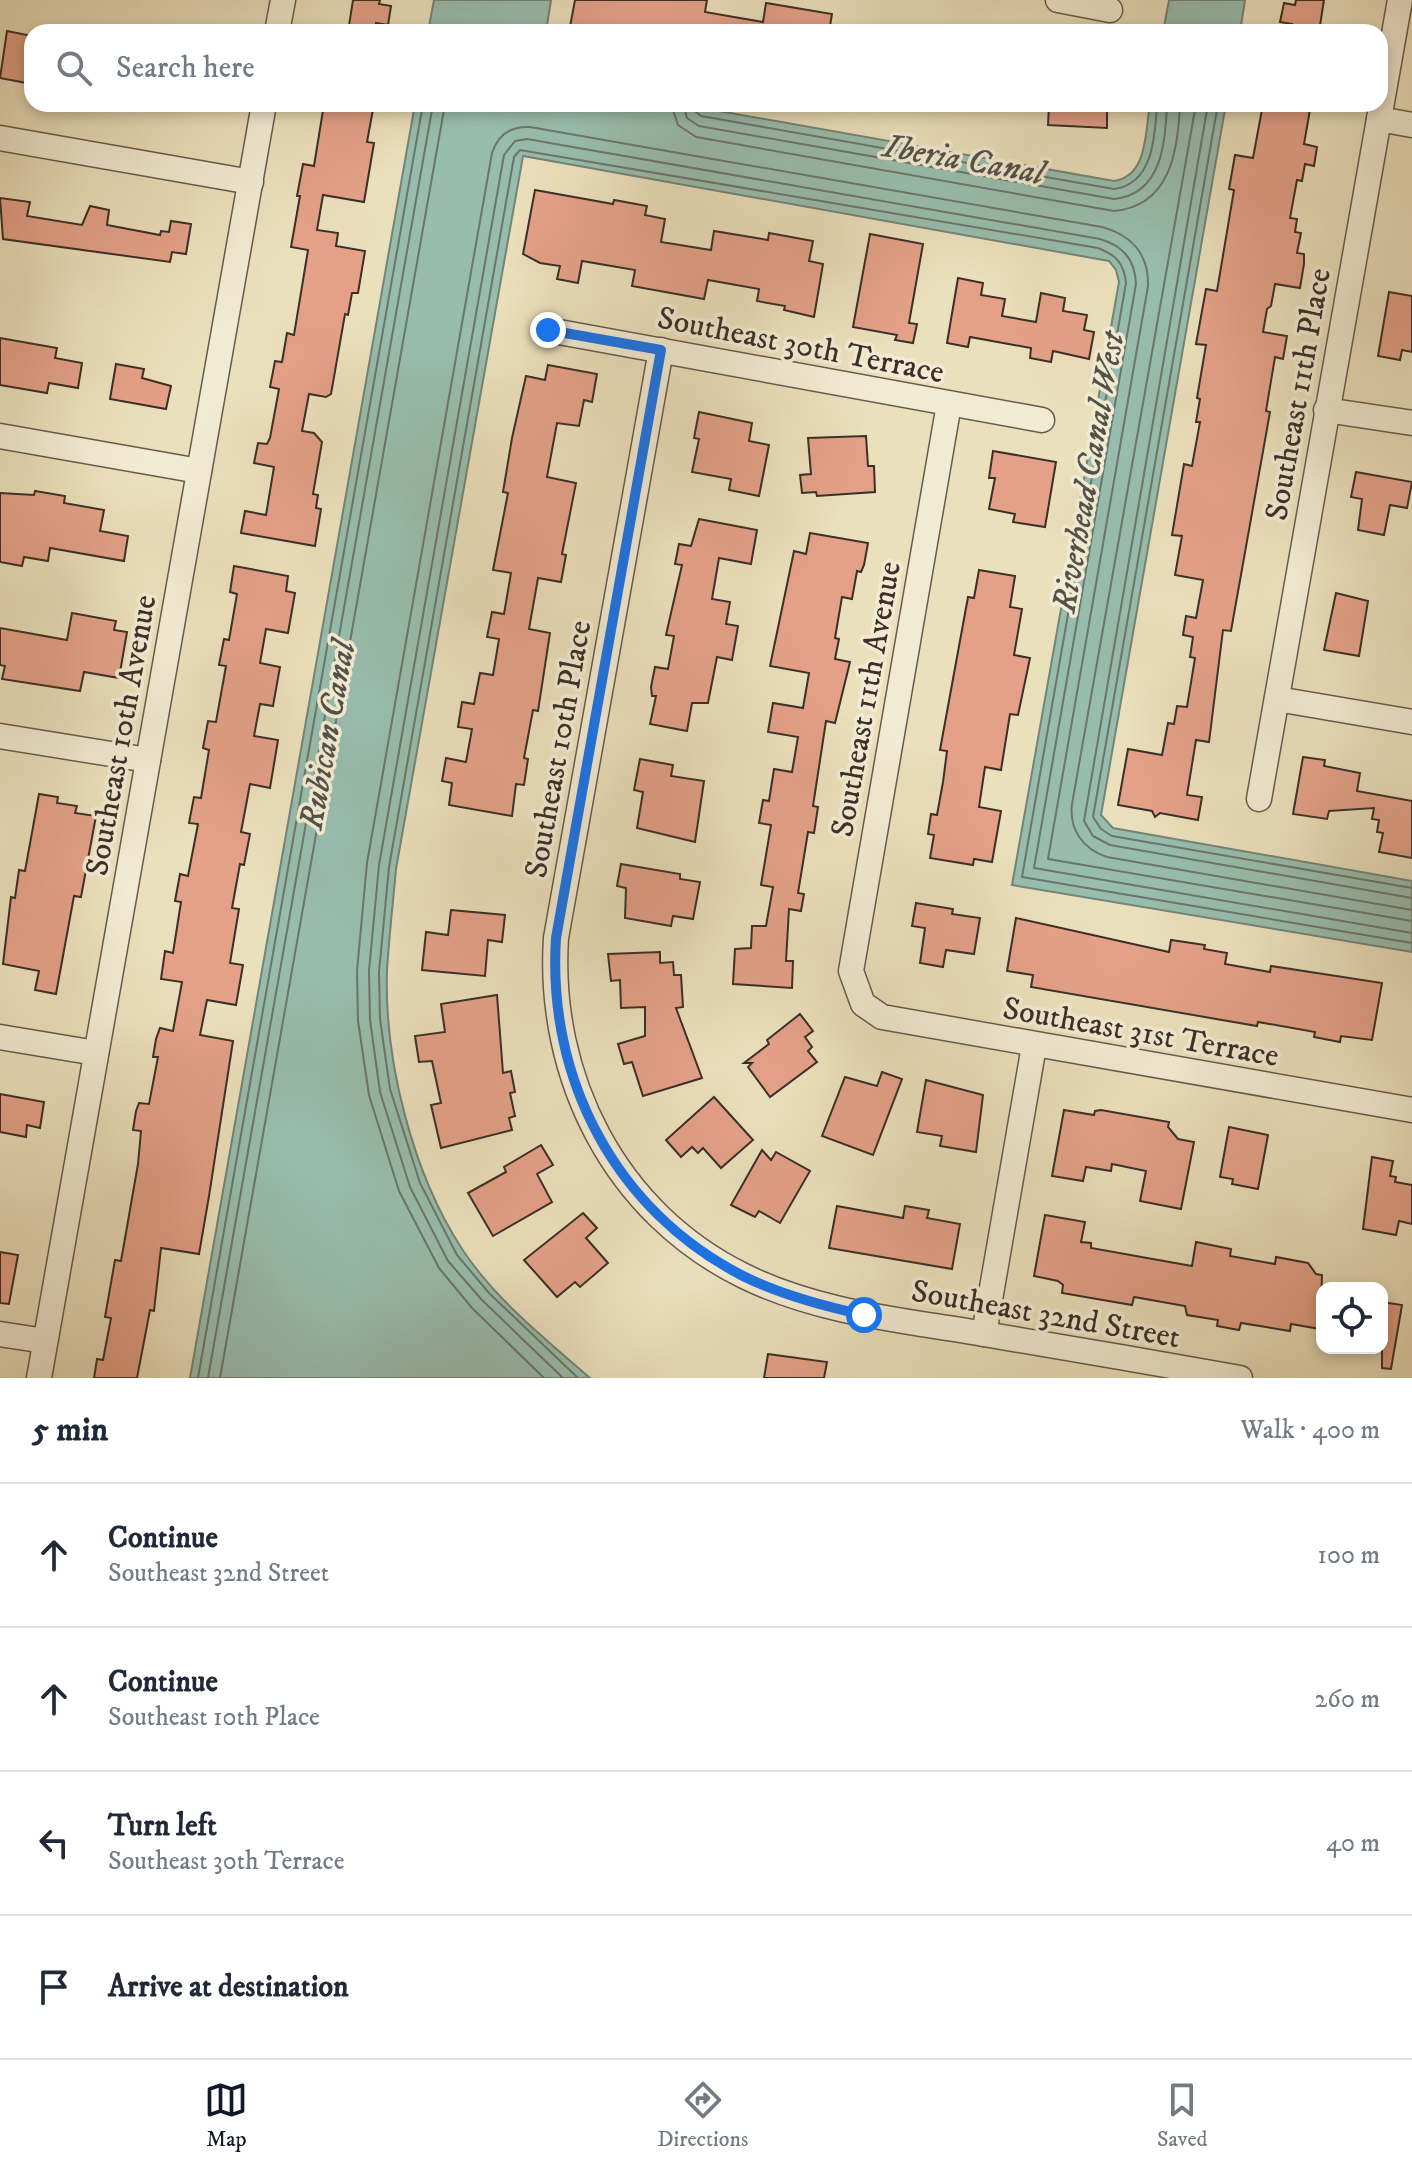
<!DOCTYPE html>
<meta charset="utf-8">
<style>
:root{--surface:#fff;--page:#f6f6f7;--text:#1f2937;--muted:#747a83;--line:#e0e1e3;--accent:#111827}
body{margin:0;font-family:"IM FELL DW Pica",serif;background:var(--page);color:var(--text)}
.controls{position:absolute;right:24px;bottom:24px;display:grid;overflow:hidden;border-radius:16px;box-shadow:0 4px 12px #0003}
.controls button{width:72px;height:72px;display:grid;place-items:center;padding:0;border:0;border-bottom:2px solid var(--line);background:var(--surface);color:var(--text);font:40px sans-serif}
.stop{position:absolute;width:24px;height:24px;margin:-18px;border:6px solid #1a73e8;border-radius:50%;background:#fff}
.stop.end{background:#1a73e8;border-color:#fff;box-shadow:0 2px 8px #0008}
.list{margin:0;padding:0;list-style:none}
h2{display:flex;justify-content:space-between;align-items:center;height:104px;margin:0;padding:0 32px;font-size:34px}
h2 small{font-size:26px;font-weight:400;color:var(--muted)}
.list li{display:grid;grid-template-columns:52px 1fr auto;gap:24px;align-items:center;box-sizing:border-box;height:144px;padding:0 32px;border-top:2px solid var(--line)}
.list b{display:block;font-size:30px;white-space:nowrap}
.list p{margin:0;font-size:26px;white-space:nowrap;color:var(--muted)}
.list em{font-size:26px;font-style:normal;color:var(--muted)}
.icon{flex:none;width:44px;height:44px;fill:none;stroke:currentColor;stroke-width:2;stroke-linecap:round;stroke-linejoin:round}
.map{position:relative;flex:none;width:1412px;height:1378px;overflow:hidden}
.search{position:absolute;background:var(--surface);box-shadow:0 4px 12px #0003;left:24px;right:24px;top:24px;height:88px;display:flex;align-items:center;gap:20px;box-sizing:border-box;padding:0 28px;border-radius:24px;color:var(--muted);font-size:30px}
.sheet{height:680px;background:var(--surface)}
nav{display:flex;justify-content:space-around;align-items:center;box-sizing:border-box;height:112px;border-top:2px solid var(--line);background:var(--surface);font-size:22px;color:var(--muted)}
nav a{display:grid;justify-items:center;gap:4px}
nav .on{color:var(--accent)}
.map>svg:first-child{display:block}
</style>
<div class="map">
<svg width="1412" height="1378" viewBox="0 0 1412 1378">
<rect width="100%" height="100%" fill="#ebe0bc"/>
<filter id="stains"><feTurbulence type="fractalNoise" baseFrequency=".0025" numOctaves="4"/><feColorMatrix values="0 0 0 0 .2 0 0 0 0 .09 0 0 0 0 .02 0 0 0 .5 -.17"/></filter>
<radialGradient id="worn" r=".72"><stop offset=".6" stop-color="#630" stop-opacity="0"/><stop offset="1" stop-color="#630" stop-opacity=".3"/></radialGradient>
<!-- water -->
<g fill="#98bdae" stroke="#738478" stroke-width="2">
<path d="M 434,0 L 551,0 L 546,32 L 428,32 Z"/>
<path d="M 1169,0 L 1245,0 L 1240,32 L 1163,32 Z"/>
<path d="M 415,104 L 680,104 L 1114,181 C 1148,176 1145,132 1150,104 L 1226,104 L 1101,815 L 1113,828 L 1412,881 L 1412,952 L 1012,885 L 1119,282 L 1116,270 L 1109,261 L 523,156 L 396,869 C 393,903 389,937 387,971 C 384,1061 413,1174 462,1249 C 494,1298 546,1340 590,1378 L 190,1378 Z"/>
</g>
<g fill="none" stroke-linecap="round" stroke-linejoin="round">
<!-- shore -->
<g stroke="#6a766b" stroke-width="2">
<path d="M 671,104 L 678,125 L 696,137 L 1114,211 C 1170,206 1178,152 1180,104"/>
<path d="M 683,104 L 687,118 L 699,126 L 1114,199 C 1162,194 1165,144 1167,104"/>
<path d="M 693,104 L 695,111 L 701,116 L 1114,189 C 1153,184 1155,137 1157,104"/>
<path d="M 1196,104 L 1072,804 C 1069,830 1083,849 1107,857 L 1412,910"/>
<path d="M 1208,104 L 1084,821 L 1093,836 L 1110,845 L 1412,898"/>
<path d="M 1218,104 L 1093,817 L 1101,829 L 1112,836 L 1412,888"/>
<path d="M 198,1378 L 423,104"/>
<path d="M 208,1378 L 433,104"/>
<path d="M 220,1378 L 445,104"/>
<path d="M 544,1378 L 472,1308 L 439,1268 L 399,1191 L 369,1095 L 358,1021 L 357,971 L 367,863 L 492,153 C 498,135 511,126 530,127 L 1102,227 C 1131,235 1149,254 1148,286 L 1048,859 L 1412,921"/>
<path d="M 563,1378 L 482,1300 L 448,1261 L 410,1187 L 380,1092 L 370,1020 L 369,971 L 379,865 L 504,155 L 515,141 L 527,139 L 1100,239 C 1123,246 1135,259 1136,284 L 1034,868 L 1412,933"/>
<path d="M 578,1378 L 489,1293 L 457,1255 L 420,1183 L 390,1089 L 380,1019 L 379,972 L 389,867 L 514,157 L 520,150 L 1098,248 C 1116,255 1124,263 1126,283 L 1022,877 L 1412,943"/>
</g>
</g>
<!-- building -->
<g fill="#e4a188" stroke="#3b2f28" stroke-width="2">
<path d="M 353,0 L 380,0 L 379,4 L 391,6 L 388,25 L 376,23 L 375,32 L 348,32 Z"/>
<path d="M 575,0 L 707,0 L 705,12 L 763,22 L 766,3 L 832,14 L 829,32 L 655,32 L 627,27 L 626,32 L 569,32 Z"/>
<path d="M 1296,0 L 1324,0 L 1319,32 L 1290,32 L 1292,24 L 1280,22 L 1284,3 L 1295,5 Z"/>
<path d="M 7,31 L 32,36 L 32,84 L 0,78 Z"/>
<path d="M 324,104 L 374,104 L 367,142 L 374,143 L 364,202 L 323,195 L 317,230 L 338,233 L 336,246 L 365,251 L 358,293 L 352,293 L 348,315 L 345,314 L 331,394 L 326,397 L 309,394 L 302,431 L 314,433 L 322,442 L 313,494 L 318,495 L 316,508 L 321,509 L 315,546 L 241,533 L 245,511 L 266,515 L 274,467 L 254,463 L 258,443 L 267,444 L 270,438 L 279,389 L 270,387 L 275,361 L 282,362 L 287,333 L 294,335 L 308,250 L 291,247 L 300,196 L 297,196 L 303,164 L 314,166 Z"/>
<path d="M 1049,104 L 1107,104 L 1107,128 L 1048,125 Z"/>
<path d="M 1263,104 L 1311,104 L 1304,144 L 1317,147 L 1314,166 L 1305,164 L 1302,181 L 1297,180 L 1290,218 L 1297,219 L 1295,232 L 1301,233 L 1297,253 L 1304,254 L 1304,264 L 1300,288 L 1275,284 L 1271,306 L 1267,309 L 1263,332 L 1287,336 L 1283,359 L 1275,357 L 1266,411 L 1270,412 L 1231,631 L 1223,630 L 1209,742 L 1196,740 L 1187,795 L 1202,797 L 1198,820 L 1160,813 L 1155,817 L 1152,811 L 1118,805 L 1128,749 L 1162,755 L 1168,723 L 1174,724 L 1177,706 L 1187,707 L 1195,658 L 1190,657 L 1193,637 L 1183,635 L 1186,616 L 1196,618 L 1203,580 L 1175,575 L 1182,536 L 1172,535 L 1184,464 L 1192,466 L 1200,422 L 1196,422 L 1200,399 L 1197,398 L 1206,345 L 1196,344 L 1206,289 L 1217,291 L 1234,190 L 1229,189 L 1235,155 L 1253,158 Z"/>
<path d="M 535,190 L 613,204 L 614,200 L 647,206 L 645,215 L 665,219 L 661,242 L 711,250 L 714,231 L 768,240 L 769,233 L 813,241 L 809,261 L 823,264 L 814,317 L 784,310 L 785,306 L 757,301 L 759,289 L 708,280 L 704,299 L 632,286 L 635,270 L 582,261 L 578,283 L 557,279 L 560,266 L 540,263 L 523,254 Z"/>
<path d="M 0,198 L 30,202 L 27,216 L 82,225 L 90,206 L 109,210 L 107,225 L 160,235 L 161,231 L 169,232 L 171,221 L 191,224 L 186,254 L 172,252 L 170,262 L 3,239 Z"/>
<path d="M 870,234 L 923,244 L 909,323 L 917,324 L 913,343 L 895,340 L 897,335 L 853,327 Z"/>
<path d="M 958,278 L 983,283 L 981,295 L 1005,299 L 1002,316 L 1036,322 L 1041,293 L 1065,298 L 1063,311 L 1087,315 L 1084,330 L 1094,332 L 1089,359 L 1053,351 L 1051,362 L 1030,358 L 1031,348 L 970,337 L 968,347 L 947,343 Z"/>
<path d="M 1389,292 L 1412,296 L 1412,352 L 1402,350 L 1400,360 L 1378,356 Z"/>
<path d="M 0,338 L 57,348 L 55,358 L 82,363 L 78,388 L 49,383 L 47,393 L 0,385 Z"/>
<path d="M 116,364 L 144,369 L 142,378 L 171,386 L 166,409 L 110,399 Z"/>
<path d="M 548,365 L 597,374 L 592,402 L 584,400 L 579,426 L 557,423 L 547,477 L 576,483 L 562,554 L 566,555 L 561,582 L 538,578 L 529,629 L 550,633 L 538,711 L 533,710 L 524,758 L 528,759 L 524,785 L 516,784 L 512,816 L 449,805 L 452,783 L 442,781 L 446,758 L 466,762 L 472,729 L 458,727 L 462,702 L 474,704 L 480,673 L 493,675 L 499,639 L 487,637 L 492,612 L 504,614 L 511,573 L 493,570 L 508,493 L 503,492 L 512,438 L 526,376 L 545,380 Z"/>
<path d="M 699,412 L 752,423 L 749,441 L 769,445 L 759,496 L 729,490 L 731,479 L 692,472 L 699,439 L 694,438 Z"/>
<path d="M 866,436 L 868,466 L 874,466 L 875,492 L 817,496 L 816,492 L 802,493 L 800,475 L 811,474 L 808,438 Z"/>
<path d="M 993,451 L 1056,462 L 1045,527 L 1013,522 L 1015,514 L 989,509 L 995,478 L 989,478 Z"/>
<path d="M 1356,472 L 1412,482 L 1407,508 L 1390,505 L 1384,535 L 1358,530 L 1362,499 L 1351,497 Z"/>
<path d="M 35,491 L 65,496 L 64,503 L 104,510 L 100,531 L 128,536 L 124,561 L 50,548 L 48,561 L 24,557 L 22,566 L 0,562 L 0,493 L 34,495 Z"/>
<path d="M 699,519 L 757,530 L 751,564 L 719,558 L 712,599 L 730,602 L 726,624 L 738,626 L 732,660 L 717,657 L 708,703 L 692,703 L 687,731 L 650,724 L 656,696 L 652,696 L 651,687 L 655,667 L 668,669 L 674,636 L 666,635 L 682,565 L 675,564 L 679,544 L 691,546 Z"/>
<path d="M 810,533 L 868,543 L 864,565 L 861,572 L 857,571 L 852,599 L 842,597 L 835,638 L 839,639 L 835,659 L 850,662 L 835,723 L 826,721 L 813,806 L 818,807 L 814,833 L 808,832 L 798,893 L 804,894 L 801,911 L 789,909 L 786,961 L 793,961 L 792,988 L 733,984 L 735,949 L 751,948 L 752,926 L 766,926 L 773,887 L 761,885 L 771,825 L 759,823 L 763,800 L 769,801 L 774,769 L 792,772 L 798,737 L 768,732 L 773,703 L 803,708 L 809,673 L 770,666 L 794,551 L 806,554 Z"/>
<path d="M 234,566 L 288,576 L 286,591 L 295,593 L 288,633 L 266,629 L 260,663 L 280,667 L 273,706 L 260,704 L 254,736 L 278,740 L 270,788 L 250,784 L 241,832 L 250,834 L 244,865 L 240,864 L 232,908 L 239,909 L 230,963 L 243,965 L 236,1005 L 207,1000 L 200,1035 L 233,1041 L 209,1196 L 199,1254 L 161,1248 L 154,1311 L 150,1310 L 137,1378 L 94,1378 L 97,1359 L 103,1360 L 111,1318 L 105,1317 L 115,1260 L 121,1261 L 138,1164 L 141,1131 L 133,1130 L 136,1111 L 139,1103 L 149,1104 L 158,1057 L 153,1057 L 156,1039 L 160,1028 L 173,1031 L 182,982 L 161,979 L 165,951 L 173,953 L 181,902 L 175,901 L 180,874 L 188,876 L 198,824 L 189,823 L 194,797 L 201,798 L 209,750 L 203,748 L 208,721 L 216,722 L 226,666 L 219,665 L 224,639 L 229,640 L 237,594 L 230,592 Z"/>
<path d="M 979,570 L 1015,576 L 1010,607 L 1022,609 L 1014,655 L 1030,658 L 1018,715 L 1010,714 L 1001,770 L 985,767 L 979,807 L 1001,811 L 992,862 L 974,859 L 973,865 L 930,858 L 934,835 L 928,834 L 931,814 L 937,815 L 943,782 L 947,751 L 940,750 L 968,597 L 974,598 Z"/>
<path d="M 1336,593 L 1368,601 L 1359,656 L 1324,650 Z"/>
<path d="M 72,613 L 116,621 L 114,630 L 127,632 L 119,678 L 84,672 L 80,691 L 2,679 L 5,666 L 0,665 L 0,628 L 67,640 Z"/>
<path d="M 1303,757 L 1325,760 L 1324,766 L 1360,773 L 1357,791 L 1412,801 L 1412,858 L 1379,852 L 1383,833 L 1377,832 L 1379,820 L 1372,819 L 1374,808 L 1329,811 L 1327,819 L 1293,814 Z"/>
<path d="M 640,759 L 673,765 L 671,776 L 704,781 L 695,842 L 637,828 L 643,792 L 634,790 Z"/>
<path d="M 39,794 L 58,797 L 57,803 L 77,806 L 75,813 L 96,816 L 81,897 L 74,896 L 56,994 L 35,990 L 39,971 L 3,964 L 11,897 L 15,898 L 19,870 L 25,871 Z"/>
<path d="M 621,864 L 680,874 L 680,879 L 700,882 L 693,919 L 673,916 L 671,926 L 625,918 L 626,888 L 617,886 Z"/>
<path d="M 916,903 L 953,909 L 952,914 L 980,918 L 974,954 L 946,950 L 943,967 L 920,963 L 925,928 L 912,926 Z"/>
<path d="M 451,910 L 505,915 L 502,942 L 488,940 L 485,976 L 422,970 L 426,932 L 448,935 Z"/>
<path d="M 1016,918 L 1169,952 L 1171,940 L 1205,945 L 1204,949 L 1227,953 L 1225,964 L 1270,972 L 1271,966 L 1382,983 L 1372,1040 L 1341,1036 L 1340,1042 L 1314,1037 L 1315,1032 L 1258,1022 L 1257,1026 L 1031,987 L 1033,975 L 1007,971 Z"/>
<path d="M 660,952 L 660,963 L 673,962 L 674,975 L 681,975 L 683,1007 L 676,1008 L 702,1078 L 643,1096 L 632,1062 L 624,1064 L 618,1044 L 645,1036 L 645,1007 L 621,1008 L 620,980 L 611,981 L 608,954 Z"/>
<path d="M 497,995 L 503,1073 L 511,1071 L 515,1092 L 510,1093 L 515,1116 L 509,1118 L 512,1130 L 441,1148 L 431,1105 L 441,1103 L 432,1061 L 419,1062 L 415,1036 L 445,1032 L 441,1004 Z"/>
<path d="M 800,1014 L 813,1031 L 805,1037 L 812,1047 L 808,1051 L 817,1062 L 770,1097 L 748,1067 L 752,1063 L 744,1063 L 769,1044 L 767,1040 Z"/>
<path d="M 882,1072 L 902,1079 L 873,1155 L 822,1136 L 845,1077 L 877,1086 Z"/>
<path d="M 926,1080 L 983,1095 L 976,1152 L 940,1146 L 942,1136 L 917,1132 Z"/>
<path d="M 0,1094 L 44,1102 L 40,1128 L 27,1125 L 26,1137 L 0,1132 Z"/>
<path d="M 714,1097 L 753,1140 L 721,1168 L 703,1148 L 698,1153 L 692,1147 L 681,1157 L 666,1140 Z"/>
<path d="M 1064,1110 L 1094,1115 L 1095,1111 L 1101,1110 L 1169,1122 L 1168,1127 L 1178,1139 L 1194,1142 L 1181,1209 L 1140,1201 L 1146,1171 L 1112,1164 L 1111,1171 L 1086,1167 L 1083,1181 L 1052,1176 Z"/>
<path d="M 1229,1127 L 1268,1135 L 1258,1189 L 1232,1184 L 1233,1179 L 1220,1177 Z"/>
<path d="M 541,1145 L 553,1165 L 537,1174 L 552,1202 L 493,1236 L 468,1193 L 506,1172 L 504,1167 Z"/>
<path d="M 762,1150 L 771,1160 L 776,1152 L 810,1171 L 780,1223 L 759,1211 L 755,1217 L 731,1205 Z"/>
<path d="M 1372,1157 L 1393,1161 L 1390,1176 L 1396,1177 L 1395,1182 L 1412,1185 L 1412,1224 L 1399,1221 L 1396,1235 L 1363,1229 Z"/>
<path d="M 837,1206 L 903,1218 L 905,1206 L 929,1210 L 927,1218 L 960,1224 L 952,1269 L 829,1248 Z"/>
<path d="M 583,1213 L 597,1228 L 586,1238 L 608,1263 L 580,1287 L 575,1282 L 557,1297 L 524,1260 Z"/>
<path d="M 1045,1215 L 1085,1222 L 1081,1242 L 1091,1243 L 1091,1248 L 1192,1266 L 1196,1242 L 1231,1249 L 1230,1256 L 1275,1264 L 1276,1257 L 1308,1263 L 1316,1274 L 1322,1275 L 1320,1329 L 1291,1324 L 1290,1331 L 1241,1323 L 1239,1330 L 1217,1326 L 1218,1320 L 1187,1315 L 1185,1306 L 1134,1297 L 1132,1305 L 1062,1293 L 1063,1285 L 1058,1281 L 1034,1276 Z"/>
<path d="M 0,1252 L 18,1255 L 9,1304 L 0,1303 Z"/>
<path d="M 1382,1302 L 1402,1305 L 1391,1369 L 1382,1368 Z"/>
<path d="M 768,1354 L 827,1362 L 824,1378 L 764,1378 Z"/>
</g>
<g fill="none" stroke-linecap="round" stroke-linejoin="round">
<!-- minor casing -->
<g stroke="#675b4d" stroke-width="27">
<g id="minor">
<path d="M 1058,0 L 1110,10"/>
<path d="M 277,32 L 283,0"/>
<path d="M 1379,119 L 1412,125"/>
<path d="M 0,138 L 251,182"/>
<path d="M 548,330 L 1042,420"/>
<path d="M 661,350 L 556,938 C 547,1077 615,1213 744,1276 C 819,1313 903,1320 984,1334 C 1069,1348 1155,1363 1240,1378"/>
<path d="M 949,404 L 851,971 L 863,1004 L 882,1017 L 1412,1110"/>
<path d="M 1326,410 L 1412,423"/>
<path d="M 0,436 L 199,471"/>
<path d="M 1277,699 L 1412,722"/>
<path d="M 0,736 L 148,760"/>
<path d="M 1259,799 L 1400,0"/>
<path d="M 0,1037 L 96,1053"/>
<path d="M 0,1334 L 45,1341"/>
<path d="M 984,1334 L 1034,1046"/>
<path d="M 39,1378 L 264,104"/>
</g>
</g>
<!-- minor -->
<use href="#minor" stroke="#f2ebd3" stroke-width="24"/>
</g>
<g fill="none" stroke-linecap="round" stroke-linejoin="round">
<!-- route -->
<path stroke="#1a73e8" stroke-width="10" d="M 548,330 L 661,350 L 556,938 C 547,1079 615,1210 743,1276 C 781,1295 823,1306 864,1315"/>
</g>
<g text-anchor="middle" stroke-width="7" stroke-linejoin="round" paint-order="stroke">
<!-- street labels -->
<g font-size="32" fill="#3b2f28" stroke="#f2ebd3">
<text transform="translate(801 344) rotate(11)" y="11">Southeast 30th Terrace</text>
<text transform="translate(1297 394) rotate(-80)" y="11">Southeast 11th Place</text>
<text transform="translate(865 699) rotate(-80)" y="11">Southeast 11th Avenue</text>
<text transform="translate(120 735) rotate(-80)" y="11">Southeast 10th Avenue</text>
<text transform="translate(557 749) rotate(-80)" y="11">Southeast 10th Place</text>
<text transform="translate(1141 1031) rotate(10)" y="11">Southeast 31st Terrace</text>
<text transform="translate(1046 1313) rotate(10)" y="11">Southeast 32nd Street</text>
</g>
<!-- water labels -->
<g font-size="34" font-style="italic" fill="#52524a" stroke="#f2ebd3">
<text transform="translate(964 158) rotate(10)" y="12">Iberia Canal</text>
<text transform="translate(1087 472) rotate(-80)" y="12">Riverhead Canal West</text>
<text transform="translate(326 735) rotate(-80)" y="12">Rubican Canal</text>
</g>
</g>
<rect width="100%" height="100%" filter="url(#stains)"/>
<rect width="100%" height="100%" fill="url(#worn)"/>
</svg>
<div class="controls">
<button><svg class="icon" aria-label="locate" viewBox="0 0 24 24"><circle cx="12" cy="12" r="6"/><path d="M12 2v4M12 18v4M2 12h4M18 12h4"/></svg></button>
</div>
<div class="stop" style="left:864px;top:1315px"></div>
<div class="stop end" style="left:548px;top:330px"></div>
<div class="search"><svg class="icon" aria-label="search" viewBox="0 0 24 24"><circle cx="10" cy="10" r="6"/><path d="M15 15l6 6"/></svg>Search here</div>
</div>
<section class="sheet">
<h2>5 min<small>Walk · 400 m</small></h2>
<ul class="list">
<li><svg class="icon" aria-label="ahead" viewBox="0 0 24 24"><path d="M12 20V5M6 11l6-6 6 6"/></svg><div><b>Continue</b><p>Southeast 32nd Street</p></div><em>100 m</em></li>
<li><svg class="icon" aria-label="ahead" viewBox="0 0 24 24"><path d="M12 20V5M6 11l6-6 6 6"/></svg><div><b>Continue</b><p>Southeast 10th Place</p></div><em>260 m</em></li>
<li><svg class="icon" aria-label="left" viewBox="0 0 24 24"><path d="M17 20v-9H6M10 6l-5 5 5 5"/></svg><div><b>Turn left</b><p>Southeast 30th Terrace</p></div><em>40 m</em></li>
<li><svg class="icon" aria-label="arrive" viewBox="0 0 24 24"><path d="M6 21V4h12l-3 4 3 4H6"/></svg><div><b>Arrive at destination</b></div></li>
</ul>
</section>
<nav>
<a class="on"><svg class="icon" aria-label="map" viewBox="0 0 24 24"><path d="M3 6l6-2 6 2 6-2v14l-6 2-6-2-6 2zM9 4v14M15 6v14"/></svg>Map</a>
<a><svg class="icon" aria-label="directions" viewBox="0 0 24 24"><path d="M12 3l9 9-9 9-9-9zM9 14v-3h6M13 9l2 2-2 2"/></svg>Directions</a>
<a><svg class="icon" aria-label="saved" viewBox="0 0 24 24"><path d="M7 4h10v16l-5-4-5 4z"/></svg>Saved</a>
</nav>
